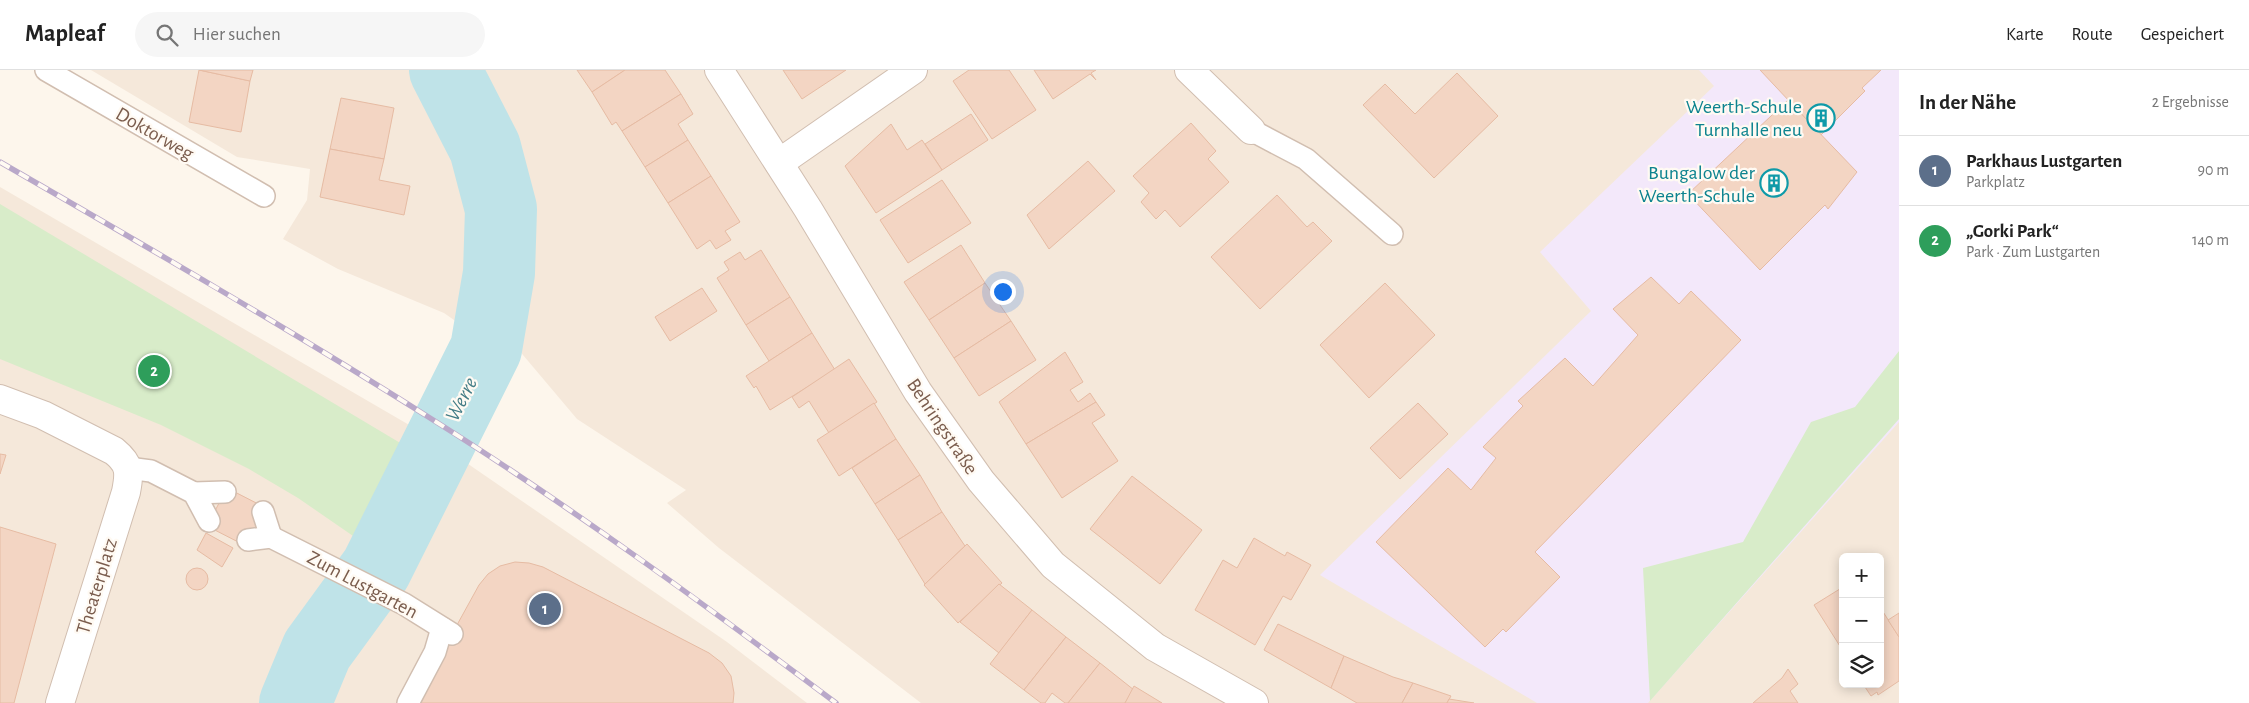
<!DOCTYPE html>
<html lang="de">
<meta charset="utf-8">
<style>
:root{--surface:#fff;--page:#f6f6f6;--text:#222;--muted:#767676;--line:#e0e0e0;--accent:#111827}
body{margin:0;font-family:"Alegreya Sans",sans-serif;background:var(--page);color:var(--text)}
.controls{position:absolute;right:15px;bottom:15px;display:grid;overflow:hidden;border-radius:8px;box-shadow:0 2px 12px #0003}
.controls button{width:45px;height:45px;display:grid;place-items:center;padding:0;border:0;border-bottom:1px solid var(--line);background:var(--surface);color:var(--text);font:25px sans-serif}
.you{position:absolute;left:1002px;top:221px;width:18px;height:18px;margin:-12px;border:4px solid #fff;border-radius:50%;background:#1a73e8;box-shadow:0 0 0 8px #1a73e833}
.badge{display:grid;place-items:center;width:32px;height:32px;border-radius:50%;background:var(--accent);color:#fff;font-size:16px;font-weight:700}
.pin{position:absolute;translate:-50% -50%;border:2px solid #fff;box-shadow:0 1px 5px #0006}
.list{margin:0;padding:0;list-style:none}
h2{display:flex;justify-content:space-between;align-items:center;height:65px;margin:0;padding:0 20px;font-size:21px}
h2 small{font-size:16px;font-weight:400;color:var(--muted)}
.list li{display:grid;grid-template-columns:32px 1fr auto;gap:15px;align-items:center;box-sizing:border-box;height:70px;padding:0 20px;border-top:1px solid var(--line)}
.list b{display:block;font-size:19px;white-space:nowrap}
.list p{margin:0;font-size:16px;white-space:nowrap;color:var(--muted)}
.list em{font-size:16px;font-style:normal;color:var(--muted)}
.icon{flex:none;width:28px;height:28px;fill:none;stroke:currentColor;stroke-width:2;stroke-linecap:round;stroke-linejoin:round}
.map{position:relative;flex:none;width:1899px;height:633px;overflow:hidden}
header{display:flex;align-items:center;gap:30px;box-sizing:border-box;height:70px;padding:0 25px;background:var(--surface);border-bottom:1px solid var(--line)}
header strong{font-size:24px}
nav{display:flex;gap:28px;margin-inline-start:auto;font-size:18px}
.search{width:350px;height:45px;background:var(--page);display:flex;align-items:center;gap:12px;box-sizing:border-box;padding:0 18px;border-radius:28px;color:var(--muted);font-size:19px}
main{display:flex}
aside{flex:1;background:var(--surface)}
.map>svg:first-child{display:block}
</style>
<header>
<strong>Mapleaf</strong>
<div class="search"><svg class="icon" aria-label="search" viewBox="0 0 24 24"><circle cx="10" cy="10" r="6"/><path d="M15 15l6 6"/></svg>Hier suchen</div>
<nav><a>Karte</a><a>Route</a><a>Gespeichert</a></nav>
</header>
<main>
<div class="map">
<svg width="1899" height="633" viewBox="0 0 1899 633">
<rect width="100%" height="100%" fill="#fdf6ec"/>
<!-- residential -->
<g fill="#f5e8da" fill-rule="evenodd">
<path d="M 91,0 L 1899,0 L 1899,633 L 921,633 L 719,478 L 667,433 L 686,420 L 577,349 L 523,285 L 509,264 L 470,243 L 464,257 L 444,243 L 338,199 L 283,169 L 307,130 L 310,99 L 237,87 ZM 1843,487 L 1880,487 L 1880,614 L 1843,614 Z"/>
<path d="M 0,117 L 423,363 L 727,572 L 807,633 L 0,633 Z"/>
</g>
<!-- education -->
<path fill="#f3e8fa" d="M 1699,0 L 1899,0 L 1899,352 L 1648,633 L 1537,633 L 1320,505 L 1591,241 L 1540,182 L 1714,16 Z"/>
<!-- green -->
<g fill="#d8ecc9">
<path d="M 0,134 L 402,374 L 356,468 L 298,428 L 249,399 L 161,355 L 0,289 Z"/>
<path d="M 1899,281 L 1899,349 L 1650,631 L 1643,498 L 1743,472 L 1811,352 L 1855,337 Z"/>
</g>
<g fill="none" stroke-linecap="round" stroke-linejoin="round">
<!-- river -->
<path stroke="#bfe3e8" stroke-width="72" d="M 295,633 L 317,580 L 376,499 L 486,279 L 499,203 L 501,139 L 485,78 L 445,0"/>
</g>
<!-- building -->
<g fill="#f3d5c3" stroke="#e6bba3">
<path d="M 199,0 L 250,11 L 241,62 L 189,52 Z"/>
<path d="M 199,0 L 253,0 L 250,11 Z"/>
<path d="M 577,0 L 625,0 L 592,22 Z"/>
<path d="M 625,0 L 665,0 L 681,24 L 622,61 L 616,52 L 612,55 L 592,22 Z"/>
<path d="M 783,0 L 846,0 L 802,29 Z"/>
<path d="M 969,0 L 1009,0 L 1036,40 L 992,69 L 953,11 Z"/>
<path d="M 1034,0 L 1096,0 L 1091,3 L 1096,10 L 1090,4 L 1053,29 Z"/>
<path d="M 1760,0 L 1881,0 L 1862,18 L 1865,21 L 1821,65 Z"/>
<path d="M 1457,3 L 1498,46 L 1434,108 L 1363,35 L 1385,14 L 1415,44 Z"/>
<path d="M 681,24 L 693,44 L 678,54 L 688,70 L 645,97 L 622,61 Z"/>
<path d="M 341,28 L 394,38 L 384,89 L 330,79 Z"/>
<path d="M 1788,30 L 1857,102 L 1828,139 L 1825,135 L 1760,200 L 1688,124 Z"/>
<path d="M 971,44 L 988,70 L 942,100 L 925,74 Z"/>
<path d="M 1191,53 L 1216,81 L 1208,89 L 1229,112 L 1180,157 L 1165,140 L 1156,149 L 1141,132 L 1149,123 L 1133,106 Z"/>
<path d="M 891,54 L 907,80 L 922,70 L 942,100 L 876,143 L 845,96 Z"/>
<path d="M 688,70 L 711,106 L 668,133 L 645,97 Z"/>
<path d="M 330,79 L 384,89 L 379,110 L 410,116 L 404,145 L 320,127 Z"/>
<path d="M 1088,91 L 1115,121 L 1049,179 L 1027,145 Z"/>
<path d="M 711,106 L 740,152 L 725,161 L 731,170 L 716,179 L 710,170 L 697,179 L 668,133 Z"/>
<path d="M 942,110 L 971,153 L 908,193 L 880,150 Z"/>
<path d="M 1277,125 L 1307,157 L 1313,152 L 1332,171 L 1260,239 L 1211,187 Z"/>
<path d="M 961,175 L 985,213 L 929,250 L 904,212 Z"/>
<path d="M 761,180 L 790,227 L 746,255 L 717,208 L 729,200 L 724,192 L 740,182 L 745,190 Z"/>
<path d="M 1651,207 L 1679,234 L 1691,221 L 1741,270 L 1535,482 L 1560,507 L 1506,562 L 1503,559 L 1485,577 L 1376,472 L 1448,398 L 1471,420 L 1496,388 L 1483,377 L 1523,336 L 1518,331 L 1565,288 L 1593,316 L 1638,265 L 1613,239 Z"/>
<path d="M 985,213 L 1011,251 L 954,288 L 929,250 Z"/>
<path d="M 1385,213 L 1435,265 L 1369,328 L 1320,275 Z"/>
<path d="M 702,218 L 717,241 L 670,271 L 655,247 Z"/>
<path d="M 790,227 L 812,263 L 769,291 L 746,255 Z"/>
<path d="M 1011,251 L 1036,290 L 979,326 L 954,288 Z"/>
<path d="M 812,263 L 835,300 L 770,340 L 756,316 L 754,318 L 746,306 Z"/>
<path d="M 1065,282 L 1083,312 L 1070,320 L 1078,332 L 1090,323 L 1096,332 L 1026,374 L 999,332 Z"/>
<path d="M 849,289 L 877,332 L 829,363 L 809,331 L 799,338 L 792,327 Z"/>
<path d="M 1096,332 L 1105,345 L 1092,353 L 1118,391 L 1062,428 L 1026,374 Z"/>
<path d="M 874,333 L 896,369 L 839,406 L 817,370 Z"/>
<path d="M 1418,333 L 1448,364 L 1400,409 L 1370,378 Z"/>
<path d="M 896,369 L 920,405 L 875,434 L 852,398 Z"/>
<path d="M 0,384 L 6,385 L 0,404 Z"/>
<path d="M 920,405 L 942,442 L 898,470 L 875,434 Z"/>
<path d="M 1132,406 L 1202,460 L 1160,514 L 1090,459 Z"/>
<path d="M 227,418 L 266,438 L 246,476 L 207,456 Z"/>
<path d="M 942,442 L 965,476 L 925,514 L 898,470 Z"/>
<path d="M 0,457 L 56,474 L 14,633 L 0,633 Z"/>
<path d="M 206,463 L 233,478 L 222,497 L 197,480 Z"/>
<path d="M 1254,468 L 1285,486 L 1287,482 L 1311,495 L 1291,530 L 1283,526 L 1255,575 L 1195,540 L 1223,490 L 1237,498 Z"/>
<path d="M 967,474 L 1002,513 L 958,553 L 924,515 Z"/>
<path d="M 515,492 L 529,493 L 543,497 L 709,583 L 722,593 L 731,606 L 734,623 L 733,633 L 414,633 L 479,515 L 488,504 L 500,496 Z"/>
<circle cx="197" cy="509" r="11"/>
<path d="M 999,514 L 1032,540 L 999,583 L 960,552 Z"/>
<path d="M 1843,517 L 1843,581 L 1814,535 Z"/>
<path d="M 1880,537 L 1899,567 L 1899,611 L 1878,625 L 1877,622 L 1871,626 L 1863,614 L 1880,614 Z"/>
<path d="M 1032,540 L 1066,567 L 1024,620 L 990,594 Z"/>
<path d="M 1899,543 L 1899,567 L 1888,550 Z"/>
<path d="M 1278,554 L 1344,586 L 1331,618 L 1264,580 Z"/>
<path d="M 1066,567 L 1100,593 L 1068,633 L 1065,633 L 1052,623 L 1045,633 L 1041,633 L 1024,620 Z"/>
<path d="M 1344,586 L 1393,607 L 1413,613 L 1402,633 L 1357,633 L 1331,618 Z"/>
<path d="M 1100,593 L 1134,620 L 1125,633 L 1068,633 Z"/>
<path d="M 1788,599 L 1798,614 L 1790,621 L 1798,633 L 1753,633 L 1782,608 Z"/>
<path d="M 1413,613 L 1451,626 L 1447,633 L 1402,633 Z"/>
<path d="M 1134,616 L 1162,633 L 1125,633 Z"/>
<path d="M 1449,629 L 1474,633 L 1447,633 Z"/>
</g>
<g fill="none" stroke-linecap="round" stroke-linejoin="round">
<!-- service casing -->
<g stroke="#d1beb0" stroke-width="24">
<g id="service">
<path d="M 46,0 L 264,126"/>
<path d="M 1251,60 L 1306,89 L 1392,164"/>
<path d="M 128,398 L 151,401 L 194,423 L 209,451"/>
<path d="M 194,423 L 225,422"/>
<path d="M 263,442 L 271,467"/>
<path d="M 248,470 L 271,467 L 404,534 L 452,564"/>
<path d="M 408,633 L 435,582 L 442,558"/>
</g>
</g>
<!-- minor casing -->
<g stroke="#d1beb0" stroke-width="30">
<g id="minor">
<path d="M 1189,0 L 1251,60"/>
<path d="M 779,93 L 913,0"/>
<path d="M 0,329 L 43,345 L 114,381 C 130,394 130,402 126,422 L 60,633"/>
</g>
</g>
<!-- tertiary casing -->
<g stroke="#d1beb0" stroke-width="30">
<path id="tertiary" d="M 719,0 L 808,139 L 918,322 L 981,411 L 1053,495 L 1155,577 L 1254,633"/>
</g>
<!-- service -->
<use href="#service" stroke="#fff" stroke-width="21"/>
<!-- minor -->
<use href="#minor" stroke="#fff" stroke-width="28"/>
<!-- tertiary -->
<use href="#tertiary" stroke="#fff" stroke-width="28"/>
<!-- rail casing -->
<g stroke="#b9a8c9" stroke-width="5.5">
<path id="rail" d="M 0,92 C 144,175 289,259 430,348 C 570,436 704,534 836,633"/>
</g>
<!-- rail -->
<use href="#rail" stroke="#fffaf3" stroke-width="4" stroke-dasharray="11" stroke-linecap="butt"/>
</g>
<!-- icons -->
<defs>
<g id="building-ring" transform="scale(1.4375)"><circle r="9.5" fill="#fffaf3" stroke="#0f9aa8" stroke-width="1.5"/><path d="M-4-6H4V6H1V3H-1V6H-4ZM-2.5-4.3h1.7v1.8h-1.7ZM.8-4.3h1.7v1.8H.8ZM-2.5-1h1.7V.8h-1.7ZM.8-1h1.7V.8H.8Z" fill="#0f9aa8"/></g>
</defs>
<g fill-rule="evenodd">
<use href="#building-ring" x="1821" y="48"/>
<use href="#building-ring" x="1774" y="113"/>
</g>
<g text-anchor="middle" stroke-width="4.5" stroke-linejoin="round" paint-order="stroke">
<!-- culture labels -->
<g font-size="20" fill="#0d838f" stroke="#fffaf3" text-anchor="end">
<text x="1802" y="43">Weerth-Schule<tspan x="1802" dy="23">Turnhalle neu</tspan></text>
<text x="1755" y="109">Bungalow der<tspan x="1755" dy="23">Weerth-Schule</tspan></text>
</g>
<!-- street labels -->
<g font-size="20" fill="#7a5c4d" stroke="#fffaf3">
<text transform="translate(155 63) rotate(30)" y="7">Doktorweg</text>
<text transform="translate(943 356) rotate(56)" y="7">Behringstraße</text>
<text transform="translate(363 514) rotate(28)" y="7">Zum Lustgarten</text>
<text transform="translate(96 516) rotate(-73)" y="7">Theaterplatz</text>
</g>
<!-- water labels -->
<g font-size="21" font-style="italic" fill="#437c86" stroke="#fffaf3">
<text transform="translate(461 329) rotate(-63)" y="7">Werre</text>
</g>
</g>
</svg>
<div class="controls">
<button>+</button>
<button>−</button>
<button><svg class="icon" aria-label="layers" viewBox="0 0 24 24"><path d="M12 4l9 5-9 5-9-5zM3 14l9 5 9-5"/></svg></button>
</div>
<div class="you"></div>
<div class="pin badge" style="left:545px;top:539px;background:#5c6f8a">1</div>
<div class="pin badge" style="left:154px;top:301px;background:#2e9e5b">2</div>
</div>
<aside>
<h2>In der Nähe<small>2 Ergebnisse</small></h2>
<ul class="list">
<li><span class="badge" style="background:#5c6f8a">1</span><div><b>Parkhaus Lustgarten</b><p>Parkplatz</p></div><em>90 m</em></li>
<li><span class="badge" style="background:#2e9e5b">2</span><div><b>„Gorki Park“</b><p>Park · Zum Lustgarten</p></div><em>140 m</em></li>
</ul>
</aside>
</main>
